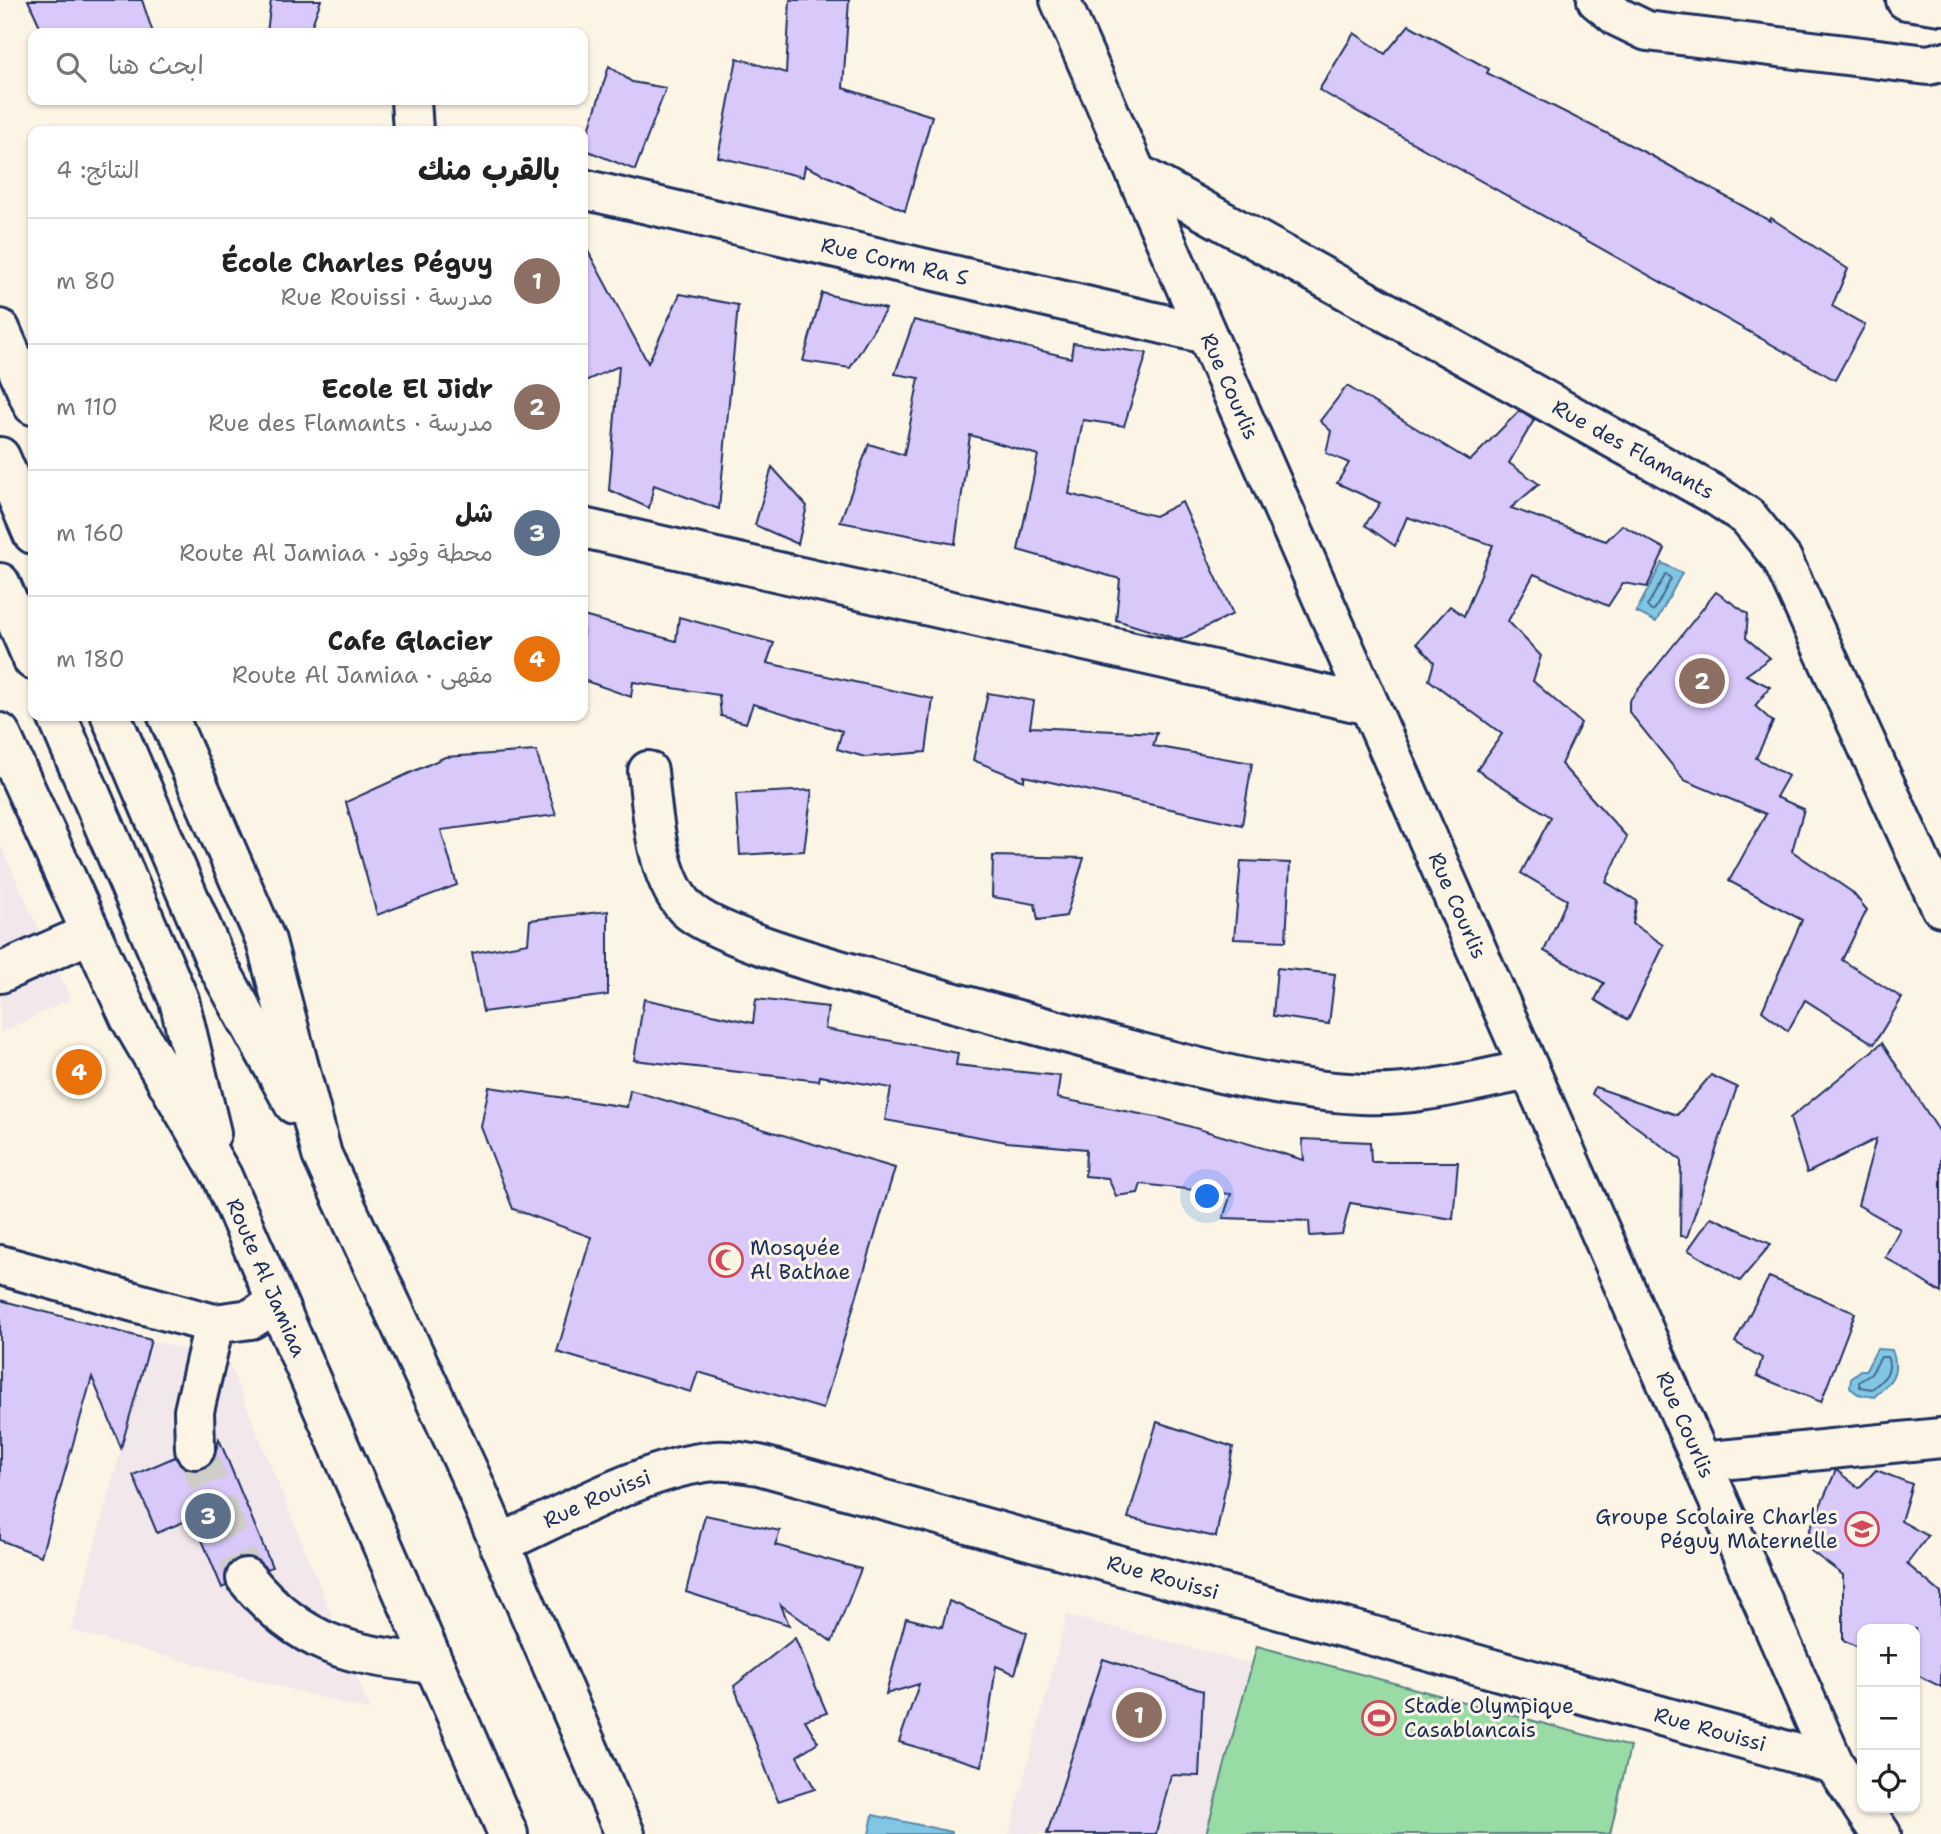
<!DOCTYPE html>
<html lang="ar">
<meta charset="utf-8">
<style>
:root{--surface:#fff;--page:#f6f6f6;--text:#222;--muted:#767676;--line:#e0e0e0;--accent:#d1495b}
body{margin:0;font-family:"Shantell Sans","Playpen Sans Arabic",sans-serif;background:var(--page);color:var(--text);direction:rtl}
.controls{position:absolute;right:21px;bottom:21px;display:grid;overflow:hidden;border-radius:14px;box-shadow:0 2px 5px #0004}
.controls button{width:63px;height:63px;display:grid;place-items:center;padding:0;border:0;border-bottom:2px solid var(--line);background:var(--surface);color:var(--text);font:35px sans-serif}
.you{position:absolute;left:1208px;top:1197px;width:24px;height:24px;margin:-18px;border:5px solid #fff;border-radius:50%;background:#1a73e8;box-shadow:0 0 0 10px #1a73e833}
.badge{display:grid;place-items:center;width:46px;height:46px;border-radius:50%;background:var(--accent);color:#fff;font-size:23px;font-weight:700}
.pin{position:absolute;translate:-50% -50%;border:4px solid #fff;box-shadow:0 2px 7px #0006}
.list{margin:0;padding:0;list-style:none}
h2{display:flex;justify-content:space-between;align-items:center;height:91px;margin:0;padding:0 28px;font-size:30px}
h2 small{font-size:23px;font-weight:400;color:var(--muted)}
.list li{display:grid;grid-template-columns:46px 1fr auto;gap:21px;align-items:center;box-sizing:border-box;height:126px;padding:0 28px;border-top:2px solid var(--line)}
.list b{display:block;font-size:26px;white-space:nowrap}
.list p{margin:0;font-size:23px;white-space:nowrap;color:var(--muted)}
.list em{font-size:23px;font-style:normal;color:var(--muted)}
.icon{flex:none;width:38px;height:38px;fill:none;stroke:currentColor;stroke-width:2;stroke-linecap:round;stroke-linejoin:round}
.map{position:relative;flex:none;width:1941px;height:1834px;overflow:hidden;direction:ltr}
.search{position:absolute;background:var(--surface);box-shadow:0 2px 5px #0004;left:28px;top:28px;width:560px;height:77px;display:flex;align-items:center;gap:18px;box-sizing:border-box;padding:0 24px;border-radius:14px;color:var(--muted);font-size:26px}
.panel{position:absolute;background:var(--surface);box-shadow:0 2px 5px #0004;left:28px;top:126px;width:560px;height:595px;border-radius:14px;direction:rtl}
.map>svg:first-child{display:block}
</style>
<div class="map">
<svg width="1941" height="1834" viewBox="0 0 1941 1834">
<rect width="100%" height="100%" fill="#fcf5e5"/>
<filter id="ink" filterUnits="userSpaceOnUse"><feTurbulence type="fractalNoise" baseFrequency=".0143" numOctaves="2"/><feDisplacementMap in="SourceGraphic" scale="14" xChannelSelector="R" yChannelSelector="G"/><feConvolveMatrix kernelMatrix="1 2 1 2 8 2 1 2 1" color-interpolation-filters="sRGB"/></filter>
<g filter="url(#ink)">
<!-- built -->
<g fill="#f2e8eb">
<path d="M 0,844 L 71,999 L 0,1033 Z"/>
<path d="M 151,1340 L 228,1361 L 371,1711 L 71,1631 Z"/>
<path d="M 1067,1615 L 1252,1664 L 1206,1834 L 1009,1834 Z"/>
</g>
<!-- green -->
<path fill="#99dba5" stroke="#5a8582" stroke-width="2" d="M 1257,1646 L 1630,1747 L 1610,1834 L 1206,1834 Z"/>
<!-- water -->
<g fill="#81c6e2" stroke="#588aad" stroke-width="2">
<path d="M 1662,563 L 1682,573 L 1656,622 L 1636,612 Z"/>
<path d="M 1877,1349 L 1892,1350 C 1901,1373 1891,1382 1874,1397 L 1858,1394 L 1850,1388 L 1851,1379 L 1860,1370 L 1866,1370 Z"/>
<path d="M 873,1815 L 952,1832 L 952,1834 L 869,1834 Z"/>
</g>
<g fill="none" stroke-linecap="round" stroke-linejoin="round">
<!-- shore -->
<g stroke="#446b93" stroke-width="2">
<path d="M 1666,574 L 1671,579 L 1655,609 L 1651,611 L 1647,606 Z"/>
<path d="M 1881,1357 L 1887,1357 C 1894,1372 1882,1380 1872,1389 L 1860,1387 L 1859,1382 L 1871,1374 Z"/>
</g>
</g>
<!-- building -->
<g fill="#d9c8fa" stroke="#1b2f5e" stroke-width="2">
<path d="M 28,0 L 142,0 L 153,33 L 43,33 Z"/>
<path d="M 271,0 L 321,0 L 309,33 L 267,33 Z"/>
<path d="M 790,0 L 849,0 L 843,88 L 932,116 L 905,211 L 805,166 L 803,177 L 718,157 L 737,58 L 786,73 Z"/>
<path d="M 1409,25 L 1489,69 L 1487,73 L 1650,155 L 1770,221 L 1771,218 L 1848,269 L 1832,306 L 1865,325 L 1835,380 L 1319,90 L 1354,33 L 1385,54 Z"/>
<path d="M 609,66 L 632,82 L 666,88 L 635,170 L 583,149 Z"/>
<path d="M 583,242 L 648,363 L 680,294 L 738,305 L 719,509 L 654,485 L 649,508 L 609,490 L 619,366 L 583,382 Z"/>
<path d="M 822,293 L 886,309 L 850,368 L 803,361 Z"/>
<path d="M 914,320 L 1071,358 L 1073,343 L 1147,353 L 1124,426 L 1083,420 L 1069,494 L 1155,516 L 1182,502 L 1233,614 L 1180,640 L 1116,620 L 1120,579 L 1018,550 L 1038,455 L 970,435 L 955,544 L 840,522 L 869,444 L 904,455 L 919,378 L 895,374 Z"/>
<path d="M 1347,386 L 1470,461 L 1519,411 L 1534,420 L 1509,463 L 1539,484 L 1511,508 L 1606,541 L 1622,525 L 1665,549 L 1647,587 L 1623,583 L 1608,606 L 1534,574 L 1508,621 L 1541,656 L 1533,681 L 1581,723 L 1561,764 L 1627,837 L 1606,882 L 1637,901 L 1633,924 L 1664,945 L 1628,1020 L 1595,1000 L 1604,983 L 1544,951 L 1567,900 L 1521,873 L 1551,817 L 1477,770 L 1502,734 L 1429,680 L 1434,662 L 1417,643 L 1450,606 L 1464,616 L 1493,545 L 1407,517 L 1395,546 L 1365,525 L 1380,503 L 1337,483 L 1349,463 L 1326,453 L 1331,431 L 1320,421 Z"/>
<path d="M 772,467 L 807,506 L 798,544 L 755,525 Z"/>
<path d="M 1716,592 L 1748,614 L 1746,638 L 1770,658 L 1746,675 L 1770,687 L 1755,706 L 1773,722 L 1756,758 L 1788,776 L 1776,797 L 1804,809 L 1792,851 L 1852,892 L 1867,910 L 1842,960 L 1902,998 L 1874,1044 L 1805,1000 L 1788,1031 L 1762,1011 L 1802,920 L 1729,881 L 1766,814 L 1684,780 L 1629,712 L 1629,701 Z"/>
<path d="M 583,616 L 676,641 L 679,617 L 774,643 L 767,663 L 933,699 L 926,752 L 865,757 L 837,749 L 842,731 L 753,704 L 746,723 L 721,716 L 719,695 L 633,682 L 631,697 L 583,680 Z"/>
<path d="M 988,693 L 1034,701 L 1030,727 L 1157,733 L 1153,746 L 1252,763 L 1242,825 L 1024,776 L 1024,781 L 973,760 Z"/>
<path d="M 536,751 L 556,815 L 441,830 L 457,885 L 377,915 L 346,802 L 445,757 Z"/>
<path d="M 812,790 L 804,851 L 740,855 L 736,794 Z"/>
<path d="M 993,856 L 1084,858 L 1066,916 L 1038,920 L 1035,904 L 992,897 Z"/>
<path d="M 1241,861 L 1290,863 L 1286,941 L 1234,939 Z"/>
<path d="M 608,911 L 608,995 L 483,1012 L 472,953 L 528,943 L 530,920 Z"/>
<path d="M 1277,968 L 1335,974 L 1329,1024 L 1273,1016 Z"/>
<path d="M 644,999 L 753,1023 L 756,999 L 828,1007 L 825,1029 L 958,1053 L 956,1065 L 1060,1076 L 1057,1098 L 1161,1118 L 1304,1160 L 1302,1139 L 1370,1142 L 1371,1162 L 1458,1162 L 1453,1219 L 1350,1203 L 1342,1234 L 1310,1236 L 1309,1221 L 1223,1218 L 1231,1194 L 1141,1184 L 1138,1193 L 1116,1196 L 1108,1178 L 1085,1176 L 1086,1149 L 1007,1142 L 885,1120 L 891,1088 L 820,1076 L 819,1081 L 634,1060 Z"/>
<path d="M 1882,1043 L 1941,1134 L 1941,1293 L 1885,1257 L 1900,1229 L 1858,1205 L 1876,1139 L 1807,1173 L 1790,1118 Z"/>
<path d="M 1711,1075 L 1737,1087 L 1687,1237 L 1680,1236 L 1681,1160 L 1592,1094 L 1595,1087 L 1677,1115 Z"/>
<path d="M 489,1087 L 627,1107 L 630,1090 L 895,1168 L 823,1409 L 698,1372 L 691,1392 L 557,1352 L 591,1237 L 513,1209 L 481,1127 Z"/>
<path d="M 1711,1217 L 1771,1244 L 1740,1281 L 1688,1250 Z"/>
<path d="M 1769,1277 L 1855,1313 L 1821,1402 L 1757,1376 L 1762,1358 L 1735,1342 Z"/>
<path d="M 0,1300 L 151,1340 L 121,1448 L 92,1377 L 41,1556 L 0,1540 Z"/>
<path d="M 1157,1422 L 1233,1447 L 1216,1537 L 1128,1518 Z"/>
<path d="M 219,1439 L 272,1567 L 267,1569 L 253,1557 L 241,1557 L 232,1561 L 225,1571 L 226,1586 L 222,1588 L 193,1518 L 157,1533 L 133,1475 L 175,1457 L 185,1468 L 196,1471 L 206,1468 L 214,1459 Z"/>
<path d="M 1836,1470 L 1859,1488 L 1876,1470 L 1912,1484 L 1901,1521 L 1928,1536 L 1907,1564 L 1941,1593 L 1941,1687 L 1915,1674 L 1915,1629 L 1862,1629 L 1862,1649 L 1843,1640 L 1843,1575 L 1803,1545 Z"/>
<path d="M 705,1515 L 780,1531 L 775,1545 L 861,1569 L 832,1642 L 781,1605 L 789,1625 L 686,1592 Z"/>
<path d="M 949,1601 L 1027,1633 L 1015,1674 L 996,1666 L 982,1766 L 899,1742 L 919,1684 L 886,1694 L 906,1618 L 942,1627 Z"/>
<path d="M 795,1638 L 827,1713 L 805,1720 L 818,1742 L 797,1756 L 815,1789 L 778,1801 L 734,1686 Z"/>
<path d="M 1103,1659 L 1203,1691 L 1199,1776 L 1171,1775 L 1156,1834 L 1047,1834 Z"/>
</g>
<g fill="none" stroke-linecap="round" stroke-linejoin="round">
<!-- minor-tunnel -->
<path stroke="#cfcdca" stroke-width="38" stroke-dasharray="38 19" stroke-linecap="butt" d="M 195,1449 L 246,1578"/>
<!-- minor casing -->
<g stroke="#1b2f5e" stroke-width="44">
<g id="minor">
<path id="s1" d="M 1060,0 L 1834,1764 L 1862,1806"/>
<path d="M 1597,0 L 1618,17 L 1647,31 L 1928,65 L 1941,62"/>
<path d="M 411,100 L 413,131"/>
<path id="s2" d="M 1136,173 L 1715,495 L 1748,517 L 1782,559 L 1941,907"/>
<path id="s3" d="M 583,189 L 1206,334"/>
<path d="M 583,528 L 1369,705"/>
<path d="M 648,771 C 652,812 656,875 685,907 C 710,935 842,971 882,982 C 960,1005 1039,1026 1118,1047 C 1197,1068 1279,1090 1362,1094 C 1417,1097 1475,1080 1529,1070"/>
<path d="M 0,973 L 91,933"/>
<path d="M 0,1265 L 214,1324 L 251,1319 L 276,1303"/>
<path d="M 195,1449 L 194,1411 L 214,1324"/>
<path d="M 1701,1462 L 1941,1438"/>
<path id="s4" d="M 499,1544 C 562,1516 648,1466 716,1461 C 730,1460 745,1463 759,1465 L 1834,1764"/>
<path d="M 246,1578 C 303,1647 350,1655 434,1664"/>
<path d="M 1863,1808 L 1881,1834"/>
</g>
</g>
<!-- major casing -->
<g stroke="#1b2f5e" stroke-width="44">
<g id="major">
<path d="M 1906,0 L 1941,5"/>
<path d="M 0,329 L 33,405"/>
<path d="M 0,457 L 33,534"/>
<path d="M 0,583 L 33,660"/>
<path d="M 57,716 L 179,1000 L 211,1133"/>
<path d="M 111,716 L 218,966 L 294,1104"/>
<path d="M 168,716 L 266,941 L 322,1155 L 471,1477 L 625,1834"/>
<path id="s5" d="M 0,733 L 130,1018 L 222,1176 L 508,1834"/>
</g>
</g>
<!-- minor -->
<use href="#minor" stroke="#fcf5e5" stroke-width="38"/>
<!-- major -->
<use href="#major" stroke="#fcf5e5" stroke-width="38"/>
</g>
</g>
<!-- icons -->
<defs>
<g id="mosque-ring" transform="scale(1.75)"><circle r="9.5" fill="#fcf5e5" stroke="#d1495b" stroke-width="1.5"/><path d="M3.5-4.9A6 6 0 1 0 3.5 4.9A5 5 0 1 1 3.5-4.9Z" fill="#d1495b"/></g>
<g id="school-ring" transform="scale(1.75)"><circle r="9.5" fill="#fcf5e5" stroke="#d1495b" stroke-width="1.5"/><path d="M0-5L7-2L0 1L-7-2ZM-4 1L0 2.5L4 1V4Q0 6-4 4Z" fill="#d1495b"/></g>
<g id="stadium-ring" transform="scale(1.75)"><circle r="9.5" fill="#fcf5e5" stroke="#d1495b" stroke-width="1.5"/><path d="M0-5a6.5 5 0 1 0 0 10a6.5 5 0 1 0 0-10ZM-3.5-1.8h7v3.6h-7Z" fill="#d1495b"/></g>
</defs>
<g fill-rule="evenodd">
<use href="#mosque-ring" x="726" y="1260"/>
<use href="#school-ring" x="1862" y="1529"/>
<use href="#stadium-ring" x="1379" y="1718"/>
</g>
<g text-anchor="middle" stroke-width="6" stroke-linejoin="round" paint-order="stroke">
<!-- street labels -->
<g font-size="21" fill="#1b2f5e" stroke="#fcf5e5">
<text dy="7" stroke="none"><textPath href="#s3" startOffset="320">Rue Corm Ra S</textPath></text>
<text dy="7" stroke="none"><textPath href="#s1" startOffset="422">Rue Courlis</textPath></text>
<text dy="7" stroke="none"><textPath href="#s2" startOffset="569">Rue des Flamants</textPath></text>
<text dy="7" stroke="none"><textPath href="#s1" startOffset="989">Rue Courlis</textPath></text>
<text dy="7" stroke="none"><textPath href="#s5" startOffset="607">Route Al Jamiaa</textPath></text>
<text dy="7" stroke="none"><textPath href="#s1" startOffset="1556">Rue Courlis</textPath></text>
<text dy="7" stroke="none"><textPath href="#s4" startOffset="108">Rue Rouissi</textPath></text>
<text dy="7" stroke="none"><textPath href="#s4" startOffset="696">Rue Rouissi</textPath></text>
<text dy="7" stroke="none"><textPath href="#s4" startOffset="1264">Rue Rouissi</textPath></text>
</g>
<!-- poi labels -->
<g font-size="21" fill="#1b2f5e" stroke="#fcf5e5" text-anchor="start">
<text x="750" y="1255">Mosquée<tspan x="750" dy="24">Al Bathae</tspan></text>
<text x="1838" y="1524" text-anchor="end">Groupe Scolaire Charles<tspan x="1838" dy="24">Péguy Maternelle</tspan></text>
<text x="1404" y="1713">Stade Olympique<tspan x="1404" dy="24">Casablancais</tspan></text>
</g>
</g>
</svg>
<div class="controls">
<button>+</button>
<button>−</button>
<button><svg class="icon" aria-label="locate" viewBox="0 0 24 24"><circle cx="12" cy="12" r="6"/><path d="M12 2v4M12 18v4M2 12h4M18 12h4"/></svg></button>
</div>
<div class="you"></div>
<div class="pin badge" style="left:1139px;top:1715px;background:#8d6e63">1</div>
<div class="pin badge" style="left:1702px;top:681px;background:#8d6e63">2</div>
<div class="pin badge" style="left:208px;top:1516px;background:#5c6f8a">3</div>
<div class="pin badge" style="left:79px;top:1072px;background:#e8710a">4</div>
<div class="search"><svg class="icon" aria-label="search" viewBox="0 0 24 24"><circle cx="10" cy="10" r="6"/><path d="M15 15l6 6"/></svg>ابحث هنا</div>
<section class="panel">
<h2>بالقرب منك<small>النتائج: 4</small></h2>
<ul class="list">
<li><span class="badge" style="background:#8d6e63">1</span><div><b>École Charles Péguy</b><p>مدرسة · Rue Rouissi</p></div><em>80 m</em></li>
<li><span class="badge" style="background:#8d6e63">2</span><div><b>Ecole El Jidr</b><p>مدرسة · Rue des Flamants</p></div><em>110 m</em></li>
<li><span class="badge" style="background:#5c6f8a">3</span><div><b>شل</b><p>محطة وقود · Route Al Jamiaa</p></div><em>160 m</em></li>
<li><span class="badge" style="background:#e8710a">4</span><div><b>Cafe Glacier</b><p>مقهى · Route Al Jamiaa</p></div><em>180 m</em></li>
</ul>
</section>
</div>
